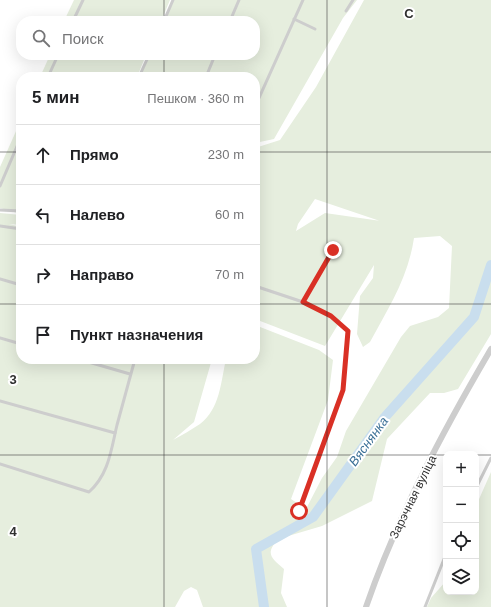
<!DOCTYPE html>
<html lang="ru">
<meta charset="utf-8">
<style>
:root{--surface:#fff;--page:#f6f6f6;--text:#202124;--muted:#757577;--line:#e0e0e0}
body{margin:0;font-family:Helvetica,sans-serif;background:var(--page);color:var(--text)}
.controls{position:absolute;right:12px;bottom:12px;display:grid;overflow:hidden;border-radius:8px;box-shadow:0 4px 16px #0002}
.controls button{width:36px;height:36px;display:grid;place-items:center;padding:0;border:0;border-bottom:1px solid var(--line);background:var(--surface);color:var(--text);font:20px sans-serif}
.stop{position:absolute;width:12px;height:12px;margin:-9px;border:3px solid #d93025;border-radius:50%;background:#fff}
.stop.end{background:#d93025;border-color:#fff;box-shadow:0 1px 4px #0008}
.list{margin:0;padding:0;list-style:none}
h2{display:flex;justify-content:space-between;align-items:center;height:52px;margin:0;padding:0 16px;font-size:17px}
h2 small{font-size:13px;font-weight:400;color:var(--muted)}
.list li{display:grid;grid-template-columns:26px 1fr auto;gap:12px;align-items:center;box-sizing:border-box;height:60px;padding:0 16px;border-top:1px solid var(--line)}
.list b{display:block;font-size:15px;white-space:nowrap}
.list em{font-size:13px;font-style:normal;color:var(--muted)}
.icon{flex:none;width:22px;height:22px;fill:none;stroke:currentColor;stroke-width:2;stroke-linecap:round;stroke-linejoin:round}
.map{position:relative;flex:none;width:491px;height:607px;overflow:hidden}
.search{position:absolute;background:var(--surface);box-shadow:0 4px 16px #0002;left:16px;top:16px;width:244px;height:44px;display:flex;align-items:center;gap:10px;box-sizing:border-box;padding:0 14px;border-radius:16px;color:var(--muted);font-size:15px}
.panel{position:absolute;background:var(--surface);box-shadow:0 4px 16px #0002;left:16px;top:72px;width:244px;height:292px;border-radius:16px}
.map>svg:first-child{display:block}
</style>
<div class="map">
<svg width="491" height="607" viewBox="0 0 491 607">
<rect width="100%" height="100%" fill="#fff"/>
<!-- green -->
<g fill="#e6eede" fill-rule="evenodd">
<path d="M 74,0 L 170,0 L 161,21 L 64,21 Z"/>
<path d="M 174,0 L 357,0 L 343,18 L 274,139 L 255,143 L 255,77 L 140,77 L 150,55 L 255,55 L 255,21 L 165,21 Z"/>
<path d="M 364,0 L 491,0 L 491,334 L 458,389 L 444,393 L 430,393 L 387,439 L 372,501 L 322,526 L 278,539 C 265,554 271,558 284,569 L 281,593 L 287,607 L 203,607 L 197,590 L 191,587 L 184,591 L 175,607 L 0,607 L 0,213 L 21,215 L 21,225 L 9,224 L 21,227 L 21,359 L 212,359 L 194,422 L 173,440 C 182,435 191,430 200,424 C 220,409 221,381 226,359 L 255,359 L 255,325 L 319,350 L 333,360 L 328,400 L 291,499 L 306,509 L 322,478 L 337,457 L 346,431 L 401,337 L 410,326 L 438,317 L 449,308 L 452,246 L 440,236 L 414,238 C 408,278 389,307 370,342 L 363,347 L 357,334 L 360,296 L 373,278 L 374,265 L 325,346 L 255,319 L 255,148 L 280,140 L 316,87 ZM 315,199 L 380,221 L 381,221 L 325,213 L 296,231 L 298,224 Z"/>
<path d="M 50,55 L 146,55 L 137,77 L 40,77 Z"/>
<path d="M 21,120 L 21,214 L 0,208 L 0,167 Z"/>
<path d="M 491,472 L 491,607 L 427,607 L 431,598 L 446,581 L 446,592 L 476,592 L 476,506 Z"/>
</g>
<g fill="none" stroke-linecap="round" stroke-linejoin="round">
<!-- river -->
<path stroke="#c9deee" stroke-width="10" d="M 264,607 L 256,549 L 313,517 L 385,417 L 474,317 L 491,265"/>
<!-- path -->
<path stroke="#cdcdcd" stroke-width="1" stroke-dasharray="2 2" stroke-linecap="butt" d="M 299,511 L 343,390 L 348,331 L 331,317 L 307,304"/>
<!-- lane -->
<g stroke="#cdcdcd" stroke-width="3">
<path d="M 346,11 L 353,0"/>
<path d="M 294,19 L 315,29"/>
<path d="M 73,21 L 83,0"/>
<path d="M 164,21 L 173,0"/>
<path d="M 230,21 L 239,0"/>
<path d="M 48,77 L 58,55"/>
<path d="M 139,77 L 149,55"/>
<path d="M 206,77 L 215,55"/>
<path d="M 255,107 L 303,0"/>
<path d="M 0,186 L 21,137"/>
<path d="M 0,210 L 21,211"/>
<path d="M 0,226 L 21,229"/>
<path d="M 0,279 L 21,285"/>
<path d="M 255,286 L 303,302 L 333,250"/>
<path d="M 0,338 L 21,344"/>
<path d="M 78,359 L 130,374"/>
<path d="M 0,401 L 115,433"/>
<path d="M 0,464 L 89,492 C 109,474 111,450 117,425 C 123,403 129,381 135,359"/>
<path d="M 476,488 L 491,458"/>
<path d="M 425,607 L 446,554"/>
</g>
<!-- street -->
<path stroke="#cdcdcd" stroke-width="6" d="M 366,607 C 397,517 443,431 491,349"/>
</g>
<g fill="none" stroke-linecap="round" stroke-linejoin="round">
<!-- route -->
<path stroke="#d93025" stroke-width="5" d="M 299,511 L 343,390 L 348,331 L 331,316 L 303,302 L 333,250"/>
</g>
<!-- grid -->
<path fill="none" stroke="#303030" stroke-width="1" stroke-opacity="0.55" d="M 164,0 L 164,21M 327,0 L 327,607M 164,55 L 164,77M 0,152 L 21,152M 255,152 L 491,152M 0,304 L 21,304M 255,304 L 491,304M 164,359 L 164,607M 0,455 L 446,455M 476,455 L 491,455"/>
<g text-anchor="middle" stroke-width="4" stroke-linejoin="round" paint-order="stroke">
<!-- street labels -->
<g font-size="12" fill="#303030" stroke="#fff">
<text transform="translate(413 497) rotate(-64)" y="4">Зарэчная вуліца</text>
</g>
<!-- water labels -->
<g font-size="13" font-style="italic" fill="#3a6f96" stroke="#fff">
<text transform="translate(368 441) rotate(-54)" y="5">Вяснянка</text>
</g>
</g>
<g font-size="13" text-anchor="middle" font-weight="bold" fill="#303030" stroke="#fff" stroke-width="4" stroke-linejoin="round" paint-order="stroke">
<text x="409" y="18">C</text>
<text x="13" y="384">3</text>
<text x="13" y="536">4</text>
</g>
</svg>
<div class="controls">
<button>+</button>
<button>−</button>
<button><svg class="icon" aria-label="locate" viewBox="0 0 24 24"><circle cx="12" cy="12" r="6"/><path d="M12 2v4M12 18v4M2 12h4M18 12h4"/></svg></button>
<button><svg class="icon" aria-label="layers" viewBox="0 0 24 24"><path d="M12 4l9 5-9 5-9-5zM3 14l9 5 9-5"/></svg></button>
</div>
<div class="stop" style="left:299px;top:511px"></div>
<div class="stop end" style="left:333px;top:250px"></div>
<div class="search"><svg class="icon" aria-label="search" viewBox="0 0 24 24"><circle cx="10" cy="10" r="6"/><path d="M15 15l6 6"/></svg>Поиск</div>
<section class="panel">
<h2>5 мин<small>Пешком · 360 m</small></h2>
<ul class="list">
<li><svg class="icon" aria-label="ahead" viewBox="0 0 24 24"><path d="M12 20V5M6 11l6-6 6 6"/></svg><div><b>Прямо</b></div><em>230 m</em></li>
<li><svg class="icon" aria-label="left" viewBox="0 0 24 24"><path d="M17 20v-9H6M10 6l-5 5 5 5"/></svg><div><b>Налево</b></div><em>60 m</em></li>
<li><svg class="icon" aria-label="right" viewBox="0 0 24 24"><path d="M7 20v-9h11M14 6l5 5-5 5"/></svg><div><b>Направо</b></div><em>70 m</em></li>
<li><svg class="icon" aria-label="arrive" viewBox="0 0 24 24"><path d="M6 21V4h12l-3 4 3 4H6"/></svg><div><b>Пункт назначения</b></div></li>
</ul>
</section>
</div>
